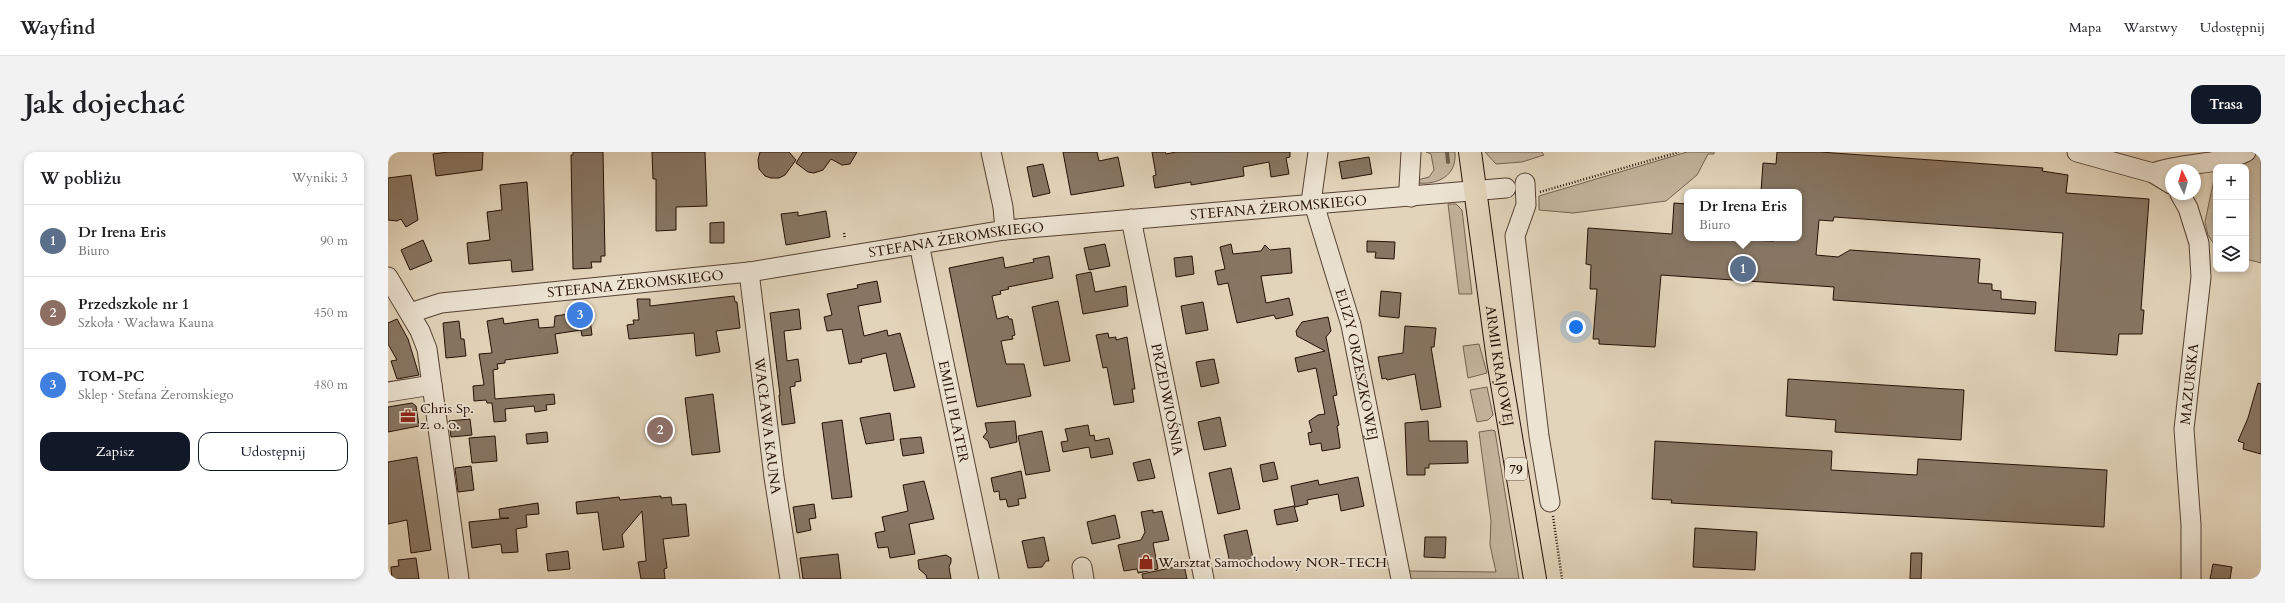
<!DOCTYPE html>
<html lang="pl">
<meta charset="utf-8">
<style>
:root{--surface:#fff;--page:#f2f2f2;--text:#202124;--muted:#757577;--line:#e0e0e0;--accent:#111827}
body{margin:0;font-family:Cardo,serif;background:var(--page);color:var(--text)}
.controls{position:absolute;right:12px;top:12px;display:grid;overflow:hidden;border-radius:8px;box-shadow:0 2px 6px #0003}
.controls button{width:36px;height:36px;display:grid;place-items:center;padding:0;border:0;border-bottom:1px solid var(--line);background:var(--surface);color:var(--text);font:20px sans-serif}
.compass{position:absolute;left:1777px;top:12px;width:36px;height:36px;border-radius:50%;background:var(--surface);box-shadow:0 2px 6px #0003;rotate:355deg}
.you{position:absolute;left:1188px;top:175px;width:14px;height:14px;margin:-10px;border:3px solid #fff;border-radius:50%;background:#1a73e8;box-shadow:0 0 0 6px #1a73e833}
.badge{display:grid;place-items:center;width:26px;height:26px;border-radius:50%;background:var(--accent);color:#fff;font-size:13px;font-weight:700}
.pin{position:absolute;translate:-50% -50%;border:2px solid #fff;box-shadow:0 1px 4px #0006}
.popup{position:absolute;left:1296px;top:37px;width:118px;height:52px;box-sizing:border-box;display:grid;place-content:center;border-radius:8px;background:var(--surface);filter:drop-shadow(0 1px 3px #0005);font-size:13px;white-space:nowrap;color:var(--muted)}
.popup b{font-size:15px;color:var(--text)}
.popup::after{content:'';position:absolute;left:50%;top:100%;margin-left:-8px;border:8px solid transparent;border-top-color:var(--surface)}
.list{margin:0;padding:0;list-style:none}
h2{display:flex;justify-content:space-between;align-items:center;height:52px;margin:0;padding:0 16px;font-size:17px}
h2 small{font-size:13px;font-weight:400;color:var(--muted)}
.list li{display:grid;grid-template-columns:26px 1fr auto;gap:12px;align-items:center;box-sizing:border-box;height:72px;padding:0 16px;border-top:1px solid var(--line)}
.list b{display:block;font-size:15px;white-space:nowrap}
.list p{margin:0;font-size:13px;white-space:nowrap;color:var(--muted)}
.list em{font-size:13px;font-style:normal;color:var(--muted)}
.actions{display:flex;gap:8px;padding:12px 16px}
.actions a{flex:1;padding:9px 0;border:1px solid var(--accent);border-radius:12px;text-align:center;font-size:14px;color:var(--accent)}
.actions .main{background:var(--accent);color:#fff}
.icon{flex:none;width:22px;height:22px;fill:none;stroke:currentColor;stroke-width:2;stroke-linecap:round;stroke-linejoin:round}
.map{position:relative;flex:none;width:1873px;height:427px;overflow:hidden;border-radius:12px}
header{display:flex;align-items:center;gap:24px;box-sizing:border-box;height:56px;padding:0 20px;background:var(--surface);border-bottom:1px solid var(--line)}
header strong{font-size:19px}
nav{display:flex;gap:22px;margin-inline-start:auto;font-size:14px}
.intro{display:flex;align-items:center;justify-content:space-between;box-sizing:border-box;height:96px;padding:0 24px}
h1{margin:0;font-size:28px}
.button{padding:10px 18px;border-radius:12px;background:var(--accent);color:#fff;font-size:14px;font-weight:700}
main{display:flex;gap:24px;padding:0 24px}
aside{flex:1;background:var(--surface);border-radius:12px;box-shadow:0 2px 6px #0003}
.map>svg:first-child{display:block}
</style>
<header>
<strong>Wayfind</strong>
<nav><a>Mapa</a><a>Warstwy</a><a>Udostępnij</a></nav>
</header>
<div class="intro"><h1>Jak dojechać</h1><a class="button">Trasa</a></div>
<main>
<aside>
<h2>W pobliżu<small>Wyniki: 3</small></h2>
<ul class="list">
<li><span class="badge" style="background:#5c6f8a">1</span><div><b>Dr Irena Eris</b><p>Biuro</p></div><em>90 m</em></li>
<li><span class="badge" style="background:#8d6e63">2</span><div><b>Przedszkole nr 1</b><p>Szkoła · Wacława Kauna</p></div><em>450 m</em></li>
<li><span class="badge" style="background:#3f7fe0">3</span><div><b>TOM-PC</b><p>Sklep · Stefana Żeromskiego</p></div><em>480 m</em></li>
</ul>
<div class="actions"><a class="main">Zapisz</a><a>Udostępnij</a></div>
</aside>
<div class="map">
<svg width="1873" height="427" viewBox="0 0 1873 427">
<rect width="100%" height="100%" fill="#e2d4ba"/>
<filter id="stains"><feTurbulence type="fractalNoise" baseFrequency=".005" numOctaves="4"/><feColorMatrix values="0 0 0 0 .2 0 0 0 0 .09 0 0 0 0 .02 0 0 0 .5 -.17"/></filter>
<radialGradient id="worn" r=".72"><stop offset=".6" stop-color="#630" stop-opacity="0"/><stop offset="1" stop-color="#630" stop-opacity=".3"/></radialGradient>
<!-- green -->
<g fill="#c2b39b" stroke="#746250">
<path d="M 1038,0 L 1067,0 C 1069,24 1050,33 1029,31 L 1029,28 L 1041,25 L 1046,18 L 1043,2 Z"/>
<path d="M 1097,0 L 1154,0 L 1156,3 L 1134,10 L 1108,12 Z"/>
<path d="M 1299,0 L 1326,0 L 1326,2 L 1320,2 L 1309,23 L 1278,49 L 1185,61 L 1151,58 L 1151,44 Z"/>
<path d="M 1867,0 L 1873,0 L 1873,111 L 1858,107 L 1858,15 L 1835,15 Z"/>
<path d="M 1828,18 L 1828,95 L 1820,83 L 1817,70 Z"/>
<path d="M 1060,52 L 1068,52 L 1074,58 L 1084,142 L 1071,142 Z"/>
<path d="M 1091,192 L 1099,221 L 1080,226 L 1075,194 Z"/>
<path d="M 1099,235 L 1105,263 L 1100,268 L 1089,270 L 1082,238 Z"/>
<path d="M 1104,278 L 1107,279 L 1131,427 L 1022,427 L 1020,419 L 1108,420 L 1102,393 L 1103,369 L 1091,280 Z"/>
</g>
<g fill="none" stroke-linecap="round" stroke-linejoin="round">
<!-- stream -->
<path stroke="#705d4c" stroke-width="4" d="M 1059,0 L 1060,10"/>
</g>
<!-- building -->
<g fill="#877663" stroke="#251005">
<path d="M 60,0 L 95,0 L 94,18 L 48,24 L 45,2 Z"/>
<path d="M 185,0 L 215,0 L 217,104 L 213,104 L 213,110 L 203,110 L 204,116 L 185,117 L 183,3 L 185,3 Z"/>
<path d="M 264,0 L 317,0 L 319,54 L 288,55 L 288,78 L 268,79 L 268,27 L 265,27 Z"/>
<path d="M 372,0 L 401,0 L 408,8 L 397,23 L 391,26 L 383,26 L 377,24 L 371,17 L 370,8 Z"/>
<path d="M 415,0 L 469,0 L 462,12 L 454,13 L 443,7 L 435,18 L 426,21 L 420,20 L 408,11 Z"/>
<path d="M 675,0 L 709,0 L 711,9 L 730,5 L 736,34 L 683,43 Z"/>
<path d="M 764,0 L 777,0 L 778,2 L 788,0 L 902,0 L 902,5 L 898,6 L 901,22 L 883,25 L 881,10 L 855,15 L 856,24 L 803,33 L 803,30 L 767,36 L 765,24 L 768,23 Z"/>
<path d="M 1389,0 L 1432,0 L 1655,16 L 1654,19 L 1680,23 L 1678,41 L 1761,47 L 1753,158 L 1756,158 L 1754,182 L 1731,182 L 1729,203 L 1667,199 L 1675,81 L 1446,65 L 1445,69 L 1431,68 L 1428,103 L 1450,105 L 1462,98 L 1592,107 L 1590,131 L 1604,132 L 1604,138 L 1613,139 L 1613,147 L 1648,150 L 1647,162 L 1445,148 L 1446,135 L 1273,123 L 1267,195 L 1211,192 L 1211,187 L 1205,187 L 1209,137 L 1202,137 L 1203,113 L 1198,112 L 1200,76 L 1284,82 L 1286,51 L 1299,52 L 1299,86 L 1386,89 L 1386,86 L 1411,86 L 1411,40 L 1373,40 L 1375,11 L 1388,12 Z"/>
<path d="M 981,5 L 984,22 L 954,27 L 951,10 Z"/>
<path d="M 655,12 L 662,41 L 645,45 L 639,15 Z"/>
<path d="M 23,23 L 30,68 L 18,75 L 13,67 L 9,69 L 0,68 L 0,26 Z"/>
<path d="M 139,30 L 145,118 L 124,120 L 123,108 L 81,112 L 79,91 L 102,88 L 99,60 L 114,58 L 112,33 Z"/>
<path d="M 438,59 L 442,85 L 398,93 L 393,62 L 410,60 L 410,64 Z"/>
<path d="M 336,70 L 336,91 L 322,91 L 322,71 Z"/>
<path d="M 35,88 L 44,109 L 22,118 L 13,98 Z"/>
<path d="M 979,89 L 1007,90 L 1006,107 L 987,106 L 988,100 L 979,100 Z"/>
<path d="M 717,92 L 722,114 L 701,118 L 696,96 Z"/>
<path d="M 843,92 L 845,102 L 873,99 L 877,93 L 882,98 L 902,96 L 904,121 L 873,124 L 878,151 L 901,146 L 905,163 L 888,167 L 886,163 L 849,171 L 840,131 L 830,133 L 827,119 L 837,117 L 832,95 Z"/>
<path d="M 661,104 L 665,126 L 620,135 L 621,137 L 612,139 L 613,142 L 604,144 L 609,167 L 620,164 L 621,167 L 624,167 L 627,183 L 624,184 L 625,187 L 613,189 L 618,212 L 636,212 L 643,244 L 589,255 L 561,116 L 615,105 L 617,116 L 646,110 L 645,107 Z"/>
<path d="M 804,104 L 806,122 L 788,125 L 786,106 Z"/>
<path d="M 703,120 L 707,140 L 738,134 L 740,154 L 695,162 L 688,123 Z"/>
<path d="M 489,129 L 493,150 L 470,154 L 476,184 L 499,178 L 500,184 L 512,181 L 527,235 L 506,239 L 498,201 L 473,207 L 474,210 L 461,212 L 454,177 L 439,179 L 436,165 L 444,163 L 439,142 L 470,136 L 469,133 Z"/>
<path d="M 993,139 L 1013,141 L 1011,166 L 991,164 Z"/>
<path d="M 346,144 L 347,150 L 349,150 L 352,176 L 328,179 L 332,200 L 308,204 L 306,181 L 241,187 L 239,173 L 246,172 L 245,168 L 251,168 L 249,147 L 262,147 L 262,154 Z"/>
<path d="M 670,149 L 682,209 L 656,214 L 644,155 Z"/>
<path d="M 815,150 L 820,178 L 798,182 L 793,154 Z"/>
<path d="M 411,157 L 413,177 L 396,179 L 399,209 L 410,207 L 413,229 L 407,230 L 407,234 L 402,235 L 407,271 L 394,273 L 391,243 L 392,243 L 382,161 Z"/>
<path d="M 201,159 L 204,183 L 194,184 L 193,178 L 167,182 L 170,201 L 117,208 L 117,211 L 109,212 L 110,217 L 105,218 L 107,247 L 166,242 L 167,252 L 158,253 L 159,258 L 147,260 L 146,254 L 117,257 L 118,269 L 106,270 L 104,251 L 99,251 L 98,248 L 86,249 L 85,234 L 96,233 L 91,202 L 104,201 L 99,169 L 115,166 L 116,172 L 150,167 L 151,176 L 166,175 L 167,164 Z"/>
<path d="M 940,165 L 943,179 L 938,185 L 949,243 L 945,244 L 951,273 L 949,274 L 952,293 L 952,296 L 934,299 L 933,291 L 922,293 L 920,281 L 924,280 L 921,269 L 930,263 L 937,262 L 928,216 L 910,220 L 907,206 L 937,199 L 909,184 L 908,179 L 914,170 Z"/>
<path d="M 9,167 L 20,187 L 31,223 L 9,227 L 3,209 L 9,208 L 0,192 L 0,171 Z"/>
<path d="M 71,169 L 73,187 L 76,187 L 78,204 L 58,206 L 55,171 Z"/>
<path d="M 1017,174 L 1048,176 L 1046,195 L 1043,195 L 1053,255 L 1033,258 L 1027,222 L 999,228 L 998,226 L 994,227 L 990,205 L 1015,201 Z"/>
<path d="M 720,181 L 721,186 L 728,185 L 728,188 L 739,185 L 747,237 L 744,237 L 746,250 L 726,253 L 719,215 L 715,216 L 708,183 Z"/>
<path d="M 826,207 L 831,231 L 813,235 L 808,210 Z"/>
<path d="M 1400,227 L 1576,238 L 1573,288 L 1447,280 L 1448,268 L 1398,264 Z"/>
<path d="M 1870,231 L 1873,232 L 1873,302 L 1855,297 L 1856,291 L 1850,289 L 1860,266 Z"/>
<path d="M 325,242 L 332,300 L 304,303 L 297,246 Z"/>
<path d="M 24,251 L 28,254 L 31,274 L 0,280 L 0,255 Z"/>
<path d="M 502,261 L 506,288 L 478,292 L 472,266 Z"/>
<path d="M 832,265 L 838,294 L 816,298 L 810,270 Z"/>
<path d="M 82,267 L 84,283 L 63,285 L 61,269 Z"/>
<path d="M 454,268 L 464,345 L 444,347 L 434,271 Z"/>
<path d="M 627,269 L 629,290 L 602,296 L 600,289 L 595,285 L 599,280 L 597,271 Z"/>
<path d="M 1040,269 L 1041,289 L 1079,289 L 1080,311 L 1041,312 L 1041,316 L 1037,316 L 1037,323 L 1019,323 L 1017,271 Z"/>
<path d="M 700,273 L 702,284 L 706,283 L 707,289 L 721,286 L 725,302 L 703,306 L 701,295 L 675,300 L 673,290 L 680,289 L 677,277 Z"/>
<path d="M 654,279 L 662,319 L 638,323 L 630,284 Z"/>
<path d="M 159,280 L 160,290 L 139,292 L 138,282 Z"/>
<path d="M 107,284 L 109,309 L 84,311 L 81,286 Z"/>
<path d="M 533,285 L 536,301 L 515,304 L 512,287 Z"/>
<path d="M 1267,289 L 1444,299 L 1443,318 L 1529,323 L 1530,307 L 1719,318 L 1716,375 L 1283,351 L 1284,348 L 1264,347 Z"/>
<path d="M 29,305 L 43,398 L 23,401 L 19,368 L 0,372 L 0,310 Z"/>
<path d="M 762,307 L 767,326 L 750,329 L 745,311 Z"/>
<path d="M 886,310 L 890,327 L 875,330 L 872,313 Z"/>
<path d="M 83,314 L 86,338 L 70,340 L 67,316 Z"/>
<path d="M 843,316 L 852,357 L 830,362 L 821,321 Z"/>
<path d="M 633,319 L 638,346 L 630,347 L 631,353 L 620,355 L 618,347 L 612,348 L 611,339 L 606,340 L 603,326 Z"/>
<path d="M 970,325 L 976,354 L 953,359 L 950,342 L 919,348 L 920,352 L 907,355 L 903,334 L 930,328 L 931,333 Z"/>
<path d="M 536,329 L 546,367 L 521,372 L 527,402 L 502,406 L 500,395 L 490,396 L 487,381 L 497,379 L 494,365 L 520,359 L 515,333 Z"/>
<path d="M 273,344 L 273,346 L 283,345 L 284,353 L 298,352 L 301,384 L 275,387 L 279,416 L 276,417 L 277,427 L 253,427 L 250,410 L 258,409 L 254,359 L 234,383 L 236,395 L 215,398 L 210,360 L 189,362 L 188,350 L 231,345 L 232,348 Z"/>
<path d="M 150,351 L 151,362 L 138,363 L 139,375 L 128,377 L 130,400 L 114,401 L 113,392 L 84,396 L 81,370 L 121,366 L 112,366 L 111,357 Z"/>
<path d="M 426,352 L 428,366 L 421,367 L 423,378 L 409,381 L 405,355 Z"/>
<path d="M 906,354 L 910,369 L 889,373 L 886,358 Z"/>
<path d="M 765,358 L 765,361 L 774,359 L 781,388 L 765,391 L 770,417 L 750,421 L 749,417 L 736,419 L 730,393 L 753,388 L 757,380 L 753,360 Z"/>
<path d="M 727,363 L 732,386 L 704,392 L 699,370 Z"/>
<path d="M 1307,376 L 1369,380 L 1367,418 L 1305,415 Z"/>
<path d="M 859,378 L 866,411 L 843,416 L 836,383 Z"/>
<path d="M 656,385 L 661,409 L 658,409 L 654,415 L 640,416 L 634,389 Z"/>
<path d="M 1037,385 L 1058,385 L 1057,406 L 1036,405 Z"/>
<path d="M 180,399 L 182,417 L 160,419 L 158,402 Z"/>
<path d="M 1523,401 L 1534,401 L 1533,427 L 1522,427 Z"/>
<path d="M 450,402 L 453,427 L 415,427 L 412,406 Z"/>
<path d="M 558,403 L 563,406 L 563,410 L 561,415 L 563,427 L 539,427 L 538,423 L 531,417 L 530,408 Z"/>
<path d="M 28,406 L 31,427 L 4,427 L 3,415 L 11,414 L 10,408 Z"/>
<path d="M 1825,412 L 1844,415 L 1842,427 L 1822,427 Z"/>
<path d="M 796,413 L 799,427 L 755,427 L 754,422 Z"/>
</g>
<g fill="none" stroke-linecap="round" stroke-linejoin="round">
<!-- minor casing -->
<g stroke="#544132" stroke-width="21">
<g id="minor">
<path d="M 603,0 L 615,55 L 617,78"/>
<path id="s1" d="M 930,0 L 924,43 L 926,52 L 963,173 L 1013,427"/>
<path d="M 1689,0 L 1765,21 L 1783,32"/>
<path d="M 1765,21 C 1795,10 1828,14 1858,0"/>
<path d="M 1137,31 L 1138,53 L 1127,84 L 1151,284 L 1162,350"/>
<path d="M 1792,42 L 1800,56 L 1811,91 L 1813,125 L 1796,277 L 1803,373 L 1803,427"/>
<path d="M 1023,45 L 1021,35 L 1023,0"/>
<path id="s2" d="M 743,67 L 816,427"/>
<path id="s3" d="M 531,92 L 601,427"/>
<path id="s4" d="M 361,120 L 386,325 L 402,427"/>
<path d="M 0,125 L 32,179 L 39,197 L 71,427"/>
<path id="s5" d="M 22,161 L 53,151 L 361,120 L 617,78 L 1118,36"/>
<path d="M 0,240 L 44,233"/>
<path d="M 694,415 L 696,427"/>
</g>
</g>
<!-- major casing -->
<g stroke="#251005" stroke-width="24">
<g id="major">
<path id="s6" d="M 1082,0 L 1110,208 L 1147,427"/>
</g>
</g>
<!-- path -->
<g stroke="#251005" stroke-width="2.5" stroke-dasharray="1 2" stroke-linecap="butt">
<path d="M 1152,40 L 1291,0"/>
<path d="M 456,81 L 457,87"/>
<path d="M 1165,364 L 1174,427"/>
</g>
<!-- minor -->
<use href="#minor" stroke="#ece3d2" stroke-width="19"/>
<!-- major -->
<use href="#major" stroke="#e2d4ba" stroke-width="22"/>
</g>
<!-- icons -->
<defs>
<g id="office-bare" transform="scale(1.2)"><path d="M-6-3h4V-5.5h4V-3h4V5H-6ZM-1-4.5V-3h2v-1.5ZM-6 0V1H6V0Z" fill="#8f2418" stroke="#ece3d2" stroke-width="2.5" paint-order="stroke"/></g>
<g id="shop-bare" transform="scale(1.2)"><path d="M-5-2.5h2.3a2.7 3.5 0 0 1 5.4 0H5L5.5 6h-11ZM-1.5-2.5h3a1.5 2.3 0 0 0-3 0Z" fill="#8f2418" stroke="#ece3d2" stroke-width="2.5" paint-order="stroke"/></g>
</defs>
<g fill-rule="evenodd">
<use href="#office-bare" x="20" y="264"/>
<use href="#shop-bare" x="758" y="410"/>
</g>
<g text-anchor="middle" stroke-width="4" stroke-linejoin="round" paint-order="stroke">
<!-- shield labels -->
<rect fill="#ece3d2" stroke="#614f42" stroke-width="1" x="1117" y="306" width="22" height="22" rx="3"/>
<g font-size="13" font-weight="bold" fill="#251005">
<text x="1128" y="322">79</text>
</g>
<!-- street labels -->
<g font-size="14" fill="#251005" stroke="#ece3d2">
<text dy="5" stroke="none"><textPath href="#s5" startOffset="876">STEFANA ŻEROMSKIEGO</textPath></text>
<text dy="5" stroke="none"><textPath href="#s5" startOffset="552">STEFANA ŻEROMSKIEGO</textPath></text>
<text dy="5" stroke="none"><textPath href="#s5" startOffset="228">STEFANA ŻEROMSKIEGO</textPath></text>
<text dy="5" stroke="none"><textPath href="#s1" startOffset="219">ELIZY ORZESZKOWEJ</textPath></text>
<text dy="5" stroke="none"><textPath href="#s6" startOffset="216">ARMII KRAJOWEJ</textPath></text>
<text transform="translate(1801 232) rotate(-84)" y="5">MAZURSKA</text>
<text dy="5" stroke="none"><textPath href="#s2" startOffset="184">PRZEDWIOŚNIA</textPath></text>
<text dy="5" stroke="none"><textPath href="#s3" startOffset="171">EMILII PLATER</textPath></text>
<text dy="5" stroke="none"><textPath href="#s4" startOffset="155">WACŁAWA KAUNA</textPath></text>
</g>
<!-- poi labels -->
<g font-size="14" fill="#251005" stroke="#ece3d2" text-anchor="start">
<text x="32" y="261">Chris Sp.<tspan x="32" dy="16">z. o. o.</tspan></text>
<text x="770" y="415">Warsztat Samochodowy NOR-TECH</text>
</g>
</g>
<rect width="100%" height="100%" filter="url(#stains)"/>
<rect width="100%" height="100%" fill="url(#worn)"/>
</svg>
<div class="controls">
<button>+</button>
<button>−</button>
<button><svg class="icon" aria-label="layers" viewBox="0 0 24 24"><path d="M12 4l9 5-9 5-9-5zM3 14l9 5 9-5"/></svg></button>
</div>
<svg class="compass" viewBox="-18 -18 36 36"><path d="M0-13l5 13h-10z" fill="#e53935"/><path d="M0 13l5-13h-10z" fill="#757577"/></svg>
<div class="you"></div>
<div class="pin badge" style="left:1355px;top:117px;background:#5c6f8a">1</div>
<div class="popup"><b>Dr Irena Eris</b>Biuro</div>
<div class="pin badge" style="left:272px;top:278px;background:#8d6e63">2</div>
<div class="pin badge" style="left:192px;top:163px;background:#3f7fe0">3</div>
</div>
</main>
